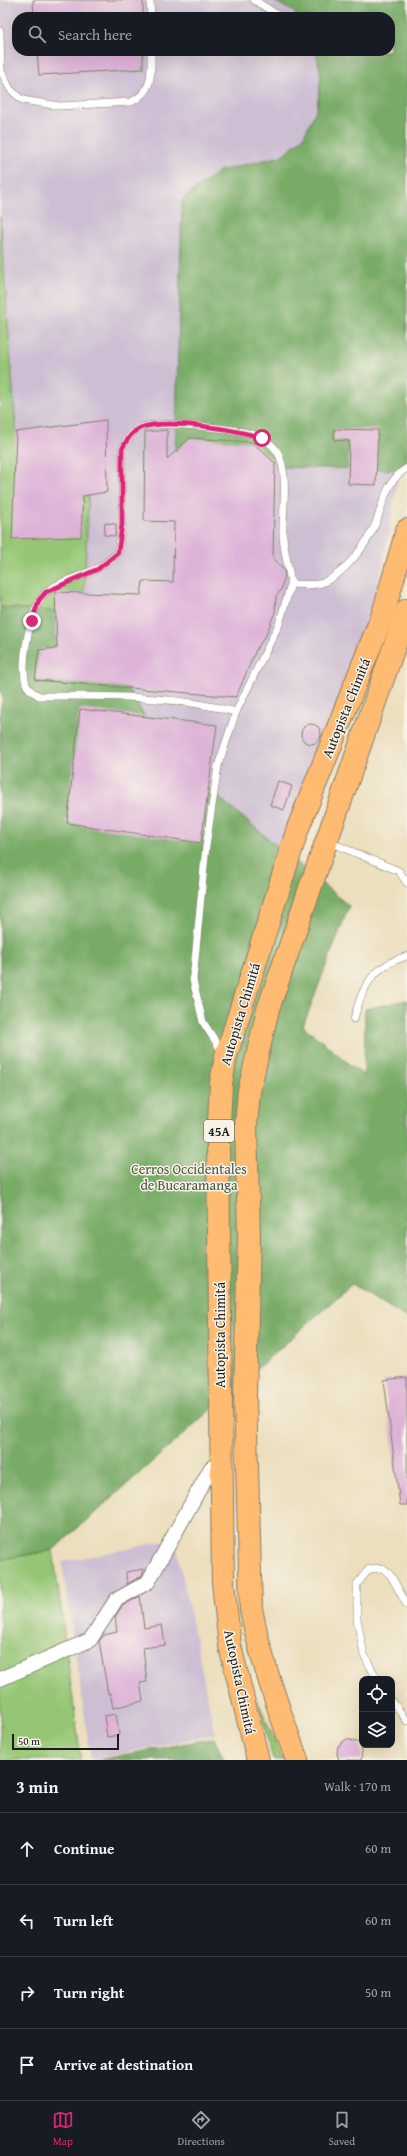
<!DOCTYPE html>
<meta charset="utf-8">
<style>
:root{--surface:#171b24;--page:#20242c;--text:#f1f3f6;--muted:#9ea1a6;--line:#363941;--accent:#db2777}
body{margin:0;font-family:"Gentium Book Plus",serif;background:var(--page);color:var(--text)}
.controls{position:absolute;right:12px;bottom:12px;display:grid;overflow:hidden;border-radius:8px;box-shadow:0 4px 16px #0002}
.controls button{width:36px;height:36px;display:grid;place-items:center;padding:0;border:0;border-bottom:1px solid var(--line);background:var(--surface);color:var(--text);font:20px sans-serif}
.scale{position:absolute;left:12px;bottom:10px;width:107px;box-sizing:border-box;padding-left:4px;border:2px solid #1c1c1c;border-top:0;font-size:11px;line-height:14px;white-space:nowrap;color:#1c1c1c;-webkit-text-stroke:3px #f7f3e8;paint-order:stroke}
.stop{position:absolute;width:12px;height:12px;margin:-9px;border:3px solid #db2777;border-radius:50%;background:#fff}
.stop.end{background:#db2777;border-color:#fff;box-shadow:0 1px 4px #0008}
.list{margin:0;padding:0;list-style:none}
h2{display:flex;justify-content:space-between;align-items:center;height:52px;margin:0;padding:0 16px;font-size:17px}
h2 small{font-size:13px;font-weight:400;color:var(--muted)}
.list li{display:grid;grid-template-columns:26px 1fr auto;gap:12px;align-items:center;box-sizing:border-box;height:72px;padding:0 16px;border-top:1px solid var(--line)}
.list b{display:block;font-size:15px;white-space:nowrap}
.list em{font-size:13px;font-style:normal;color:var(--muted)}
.icon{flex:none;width:22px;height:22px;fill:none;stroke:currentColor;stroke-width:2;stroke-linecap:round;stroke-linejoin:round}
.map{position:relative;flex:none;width:407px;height:1760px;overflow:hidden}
.search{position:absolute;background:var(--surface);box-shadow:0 4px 16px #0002;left:12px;right:12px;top:12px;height:44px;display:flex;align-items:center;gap:10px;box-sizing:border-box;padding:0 14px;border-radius:16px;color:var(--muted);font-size:15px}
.sheet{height:340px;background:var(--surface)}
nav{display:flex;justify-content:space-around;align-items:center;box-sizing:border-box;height:56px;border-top:1px solid var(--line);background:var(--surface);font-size:11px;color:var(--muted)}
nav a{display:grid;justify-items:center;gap:2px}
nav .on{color:var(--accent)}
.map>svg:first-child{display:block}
</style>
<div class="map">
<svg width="407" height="1760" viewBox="0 0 407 1760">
<rect width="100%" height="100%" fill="#f7f3e8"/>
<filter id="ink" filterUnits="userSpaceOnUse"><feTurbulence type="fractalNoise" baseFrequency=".025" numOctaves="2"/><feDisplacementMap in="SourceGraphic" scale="8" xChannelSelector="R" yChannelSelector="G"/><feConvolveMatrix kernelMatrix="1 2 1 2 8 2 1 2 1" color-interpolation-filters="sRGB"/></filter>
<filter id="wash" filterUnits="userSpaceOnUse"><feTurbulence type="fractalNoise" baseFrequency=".012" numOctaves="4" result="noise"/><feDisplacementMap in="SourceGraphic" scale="16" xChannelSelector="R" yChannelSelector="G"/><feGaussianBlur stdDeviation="0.9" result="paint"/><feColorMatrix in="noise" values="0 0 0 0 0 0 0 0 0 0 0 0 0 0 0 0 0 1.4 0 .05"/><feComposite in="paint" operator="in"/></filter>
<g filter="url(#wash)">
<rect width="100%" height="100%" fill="#ecdfbd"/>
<!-- industrial -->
<g fill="#cdbed3">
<path d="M 0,0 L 272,0 L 293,11 L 297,17 L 17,17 L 17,51 L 316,51 L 321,76 L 317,108 L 303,138 L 281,156 L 219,171 L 407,429 L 379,585 L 366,623 L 368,625 L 237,984 L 23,631 L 0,610 L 0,432 L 16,429 L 0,217 Z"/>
<path d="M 175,1539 L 215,1734 L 91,1760 L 62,1562 Z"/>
</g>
<!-- green -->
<g fill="#96c675" stroke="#597148">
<path d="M 0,217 L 17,443 L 91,445 L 83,614 L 0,607 Z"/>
<path d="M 53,1550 L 81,1760 L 0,1760 L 0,1560 Z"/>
<path d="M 257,1699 L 283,1760 L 273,1760 Z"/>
</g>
<!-- forest -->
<g fill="#78ab66" stroke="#4a6441">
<path d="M 272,0 L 407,0 L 407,470 L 175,465 L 182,200 L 219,171 L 281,156 L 303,138 L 317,108 L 321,76 L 316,51 L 390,51 L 390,17 L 297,17 L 293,11 Z"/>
<path d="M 0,607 L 83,614 L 168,755 L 349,906 L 303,1026 L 364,1076 L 365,1009 L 407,1000 L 407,1318 L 352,1284 L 53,1550 L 0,1560 L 0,711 L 3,698 L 0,690 Z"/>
<path d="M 214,1738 L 224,1760 L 98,1760 Z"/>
</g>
<g id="blocks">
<!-- building -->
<g fill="#deb3d8">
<path d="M 33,0 L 143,0 L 143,17 L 34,17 Z"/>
<path d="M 37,51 L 143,51 L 143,69 L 39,75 Z"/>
<path d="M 106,420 L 107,492 L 83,496 L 81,537 L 12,539 L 16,432 Z"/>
<path d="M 334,429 L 378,430 L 376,485 L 348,484 L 349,441 L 334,440 Z"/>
<path d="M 167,430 L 167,459 L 190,438 L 252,442 L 275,463 L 273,557 L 284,571 L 285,575 L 281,590 L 276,596 L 275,612 L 266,635 L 256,650 L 236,697 L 35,680 L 39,650 L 57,648 L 55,592 L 141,595 L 143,581 L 173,582 L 174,522 L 144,521 L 145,432 Z"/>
<path d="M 105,523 L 116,524 L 115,536 L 104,535 Z"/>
<path d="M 80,709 L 217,725 L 201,843 L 67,823 Z"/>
<circle cx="311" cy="734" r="10"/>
<path d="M 278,781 L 292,786 L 284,810 L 270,805 Z"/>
<path d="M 407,1377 L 407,1505 L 400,1505 L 384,1380 Z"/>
<path d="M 144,1569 L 142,1576 L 127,1584 L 126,1572 Z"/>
<path d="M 140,1596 L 144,1628 L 162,1625 L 165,1645 L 143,1648 L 147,1682 L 140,1683 L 143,1701 L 113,1708 L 110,1693 L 108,1694 L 99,1641 L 104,1635 L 117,1632 L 115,1617 L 122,1606 Z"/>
<path d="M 116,1714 L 119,1735 L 107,1737 L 104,1716 Z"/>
<path d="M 347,1739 L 359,1743 L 362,1751 L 361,1760 L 339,1760 L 337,1754 L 338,1746 Z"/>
</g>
</g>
</g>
<g filter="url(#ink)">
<use href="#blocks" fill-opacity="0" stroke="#847e6c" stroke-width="1"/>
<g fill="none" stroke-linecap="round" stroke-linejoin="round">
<!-- lane casing -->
<g stroke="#847e6c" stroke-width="8">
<g id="lane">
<path d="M 150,0 L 151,17"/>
<path d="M 254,0 L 281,17"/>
<path d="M 0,31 L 1,71 L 10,89 L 22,100 L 60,106 L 131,102 C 154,91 151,73 151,51"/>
<path d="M 236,712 L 279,624 L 291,584"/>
<path d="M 329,842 L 399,871 L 407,883"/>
<path d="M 354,1019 C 362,986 373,966 407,956"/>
<path d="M 223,1053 L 203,1022 L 193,980 L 206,846 L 218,766 L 236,712 C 172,695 105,696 39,696 C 34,693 28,690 26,684 C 20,663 30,607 46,592 C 57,582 82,576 96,569 C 104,565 111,558 118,553 L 122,524 L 122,449 C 126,441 131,432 139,428 C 158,420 243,428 262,438 C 268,441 277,449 279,455 C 289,479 282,510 283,536 C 284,552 289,568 291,584 C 300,584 314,586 322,583 C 344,575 366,545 375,525 C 384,503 385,481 407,468"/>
<path d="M 377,1679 L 364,1655 L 357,1619 L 357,1584 L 369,1569 L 383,1568 L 391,1576 L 407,1605"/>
<path d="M 392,1701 L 407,1721"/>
</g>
</g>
<!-- street casing -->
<g stroke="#847e6c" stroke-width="16">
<path id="street" d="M 0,1679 L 90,1640 L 116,1600 L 148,1582 L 211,1468 L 221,1462"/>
</g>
<!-- highway casing -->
<g stroke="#847e6c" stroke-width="24">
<g id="highway">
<path d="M 258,1760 L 230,1646 L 223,1583 L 218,1143 L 221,1083 L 226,1056 L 298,828 L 383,614 L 407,530"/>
<path d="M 297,1760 C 279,1710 261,1661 251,1609 L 245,1395 L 249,1235 L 246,1126 L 249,1091 L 268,1009 L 407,610"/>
</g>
</g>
<!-- lane -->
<use href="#lane" stroke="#fff" stroke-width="7"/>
<!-- street -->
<use href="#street" stroke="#fff" stroke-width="14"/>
<!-- highway -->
<use href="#highway" stroke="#ffbb71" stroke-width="22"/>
</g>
</g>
<g fill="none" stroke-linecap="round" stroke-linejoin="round" filter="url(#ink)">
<!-- route -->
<path stroke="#db2777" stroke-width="5" d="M 32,621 L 39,600 L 46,592 L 98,569 L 118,553 L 122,524 L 122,449 C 126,441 131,432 140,428 C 165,418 235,429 262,438"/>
</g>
<g text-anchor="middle" stroke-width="3" stroke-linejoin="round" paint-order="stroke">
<!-- shield labels -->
<rect fill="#f7f3e8" stroke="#5e5c59" stroke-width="1" x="204" y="1120" width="30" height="22" rx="3"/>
<g font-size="13" font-weight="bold" fill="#1c1c1c">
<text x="219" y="1136">45A</text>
</g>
<!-- street labels -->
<g font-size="14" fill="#1c1c1c" stroke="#f7f3e8">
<text transform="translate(346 708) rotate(-68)" y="5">Autopista Chimitá</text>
<text transform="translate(240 1014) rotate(-73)" y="5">Autopista Chimitá</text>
<text transform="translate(220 1335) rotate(-90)" y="5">Autopista Chimitá</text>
<text transform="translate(240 1682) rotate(78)" y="5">Autopista Chimitá</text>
</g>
<!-- park labels -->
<g font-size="14" fill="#47583b" stroke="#f7f3e8">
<text x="189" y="1174">Cerros Occidentales<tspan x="189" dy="16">de Bucaramanga</tspan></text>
</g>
</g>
</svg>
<div class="controls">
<button><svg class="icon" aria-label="locate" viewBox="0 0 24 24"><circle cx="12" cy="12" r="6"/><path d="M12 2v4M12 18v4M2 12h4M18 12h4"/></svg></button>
<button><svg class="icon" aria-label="layers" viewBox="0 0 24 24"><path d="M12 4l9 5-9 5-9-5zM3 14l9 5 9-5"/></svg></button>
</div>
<div class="scale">50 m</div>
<div class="stop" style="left:262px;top:438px"></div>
<div class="stop end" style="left:32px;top:621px"></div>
<div class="search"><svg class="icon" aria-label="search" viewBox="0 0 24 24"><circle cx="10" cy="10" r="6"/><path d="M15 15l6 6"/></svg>Search here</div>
</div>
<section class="sheet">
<h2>3 min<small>Walk · 170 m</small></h2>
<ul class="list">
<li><svg class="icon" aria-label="ahead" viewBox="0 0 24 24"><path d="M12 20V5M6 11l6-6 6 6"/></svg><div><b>Continue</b></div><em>60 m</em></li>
<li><svg class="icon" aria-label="left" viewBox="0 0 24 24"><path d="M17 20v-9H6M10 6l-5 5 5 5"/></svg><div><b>Turn left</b></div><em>60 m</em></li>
<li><svg class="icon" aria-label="right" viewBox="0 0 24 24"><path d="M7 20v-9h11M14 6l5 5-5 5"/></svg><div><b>Turn right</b></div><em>50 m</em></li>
<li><svg class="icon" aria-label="arrive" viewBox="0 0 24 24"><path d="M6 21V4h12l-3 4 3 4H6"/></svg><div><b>Arrive at destination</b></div></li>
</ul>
</section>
<nav>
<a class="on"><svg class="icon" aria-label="map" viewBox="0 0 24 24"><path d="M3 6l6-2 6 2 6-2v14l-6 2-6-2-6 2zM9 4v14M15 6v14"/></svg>Map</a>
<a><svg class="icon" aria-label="directions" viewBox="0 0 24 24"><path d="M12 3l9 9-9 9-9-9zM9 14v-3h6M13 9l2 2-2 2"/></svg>Directions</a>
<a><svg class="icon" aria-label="saved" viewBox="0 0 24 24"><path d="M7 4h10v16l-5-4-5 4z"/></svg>Saved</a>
</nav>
